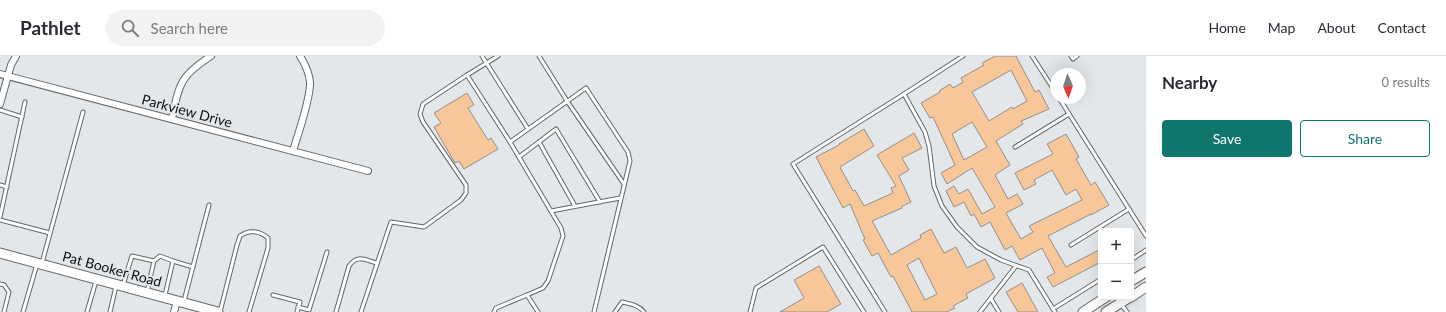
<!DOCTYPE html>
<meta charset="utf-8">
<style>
:root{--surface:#fff;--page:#f2f2f3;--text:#2b2b33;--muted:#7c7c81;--line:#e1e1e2;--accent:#0f766e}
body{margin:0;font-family:Lato,sans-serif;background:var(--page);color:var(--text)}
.controls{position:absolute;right:12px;bottom:12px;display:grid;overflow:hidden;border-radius:4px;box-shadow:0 4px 16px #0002}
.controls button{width:36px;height:36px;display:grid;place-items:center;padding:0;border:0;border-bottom:1px solid var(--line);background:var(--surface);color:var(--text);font:20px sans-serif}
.compass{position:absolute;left:1050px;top:12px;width:36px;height:36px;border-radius:50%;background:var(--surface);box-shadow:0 4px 16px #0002;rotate:178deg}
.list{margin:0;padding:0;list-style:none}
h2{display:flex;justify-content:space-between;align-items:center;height:52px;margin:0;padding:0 16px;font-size:17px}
h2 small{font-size:13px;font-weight:400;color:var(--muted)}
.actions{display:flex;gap:8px;padding:12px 16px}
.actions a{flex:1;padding:9px 0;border:1px solid var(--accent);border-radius:4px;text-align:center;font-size:14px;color:var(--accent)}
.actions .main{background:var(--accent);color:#fff}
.icon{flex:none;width:22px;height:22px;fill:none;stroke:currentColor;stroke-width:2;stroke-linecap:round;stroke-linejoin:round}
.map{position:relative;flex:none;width:1146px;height:256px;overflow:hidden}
header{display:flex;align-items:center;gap:24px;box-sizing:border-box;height:56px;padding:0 20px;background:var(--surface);border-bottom:1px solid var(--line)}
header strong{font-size:19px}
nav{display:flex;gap:22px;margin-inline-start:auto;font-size:14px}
.search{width:280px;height:36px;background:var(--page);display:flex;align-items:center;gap:10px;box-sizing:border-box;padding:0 14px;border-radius:22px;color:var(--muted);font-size:15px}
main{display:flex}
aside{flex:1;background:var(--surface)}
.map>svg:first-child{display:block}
</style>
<header>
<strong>Pathlet</strong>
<div class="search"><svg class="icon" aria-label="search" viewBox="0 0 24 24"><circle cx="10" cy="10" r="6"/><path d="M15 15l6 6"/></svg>Search here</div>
<nav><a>Home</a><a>Map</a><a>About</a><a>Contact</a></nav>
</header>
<main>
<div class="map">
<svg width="1146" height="256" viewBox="0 0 1146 256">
<rect width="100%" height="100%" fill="#e3e7ea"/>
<!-- building -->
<g fill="#f7c699" stroke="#938f8d" fill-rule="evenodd">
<path d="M 995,0 L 1016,0 L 1035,36 L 1039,34 L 1049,53 L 1021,65 L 1023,68 L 996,85 L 1010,109 L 995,119 L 1008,143 L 1017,138 L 1023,148 L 1006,157 L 1021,183 L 1033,176 L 1029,170 L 1082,144 L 1076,133 L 1066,139 L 1052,114 L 1034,124 L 1036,128 L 1024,134 L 1015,117 L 1053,98 L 1047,88 L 1066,78 L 1079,101 L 1076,103 L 1091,129 L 1095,126 L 1109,149 L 1091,159 L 1091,158 L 1048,180 L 1066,211 L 1101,193 L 1101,206 L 1053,231 L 1047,221 L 1055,217 L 1042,192 L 1020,204 L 1012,190 L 1005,194 L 990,166 L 981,171 L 974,158 L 971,160 L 964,146 L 954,151 L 946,135 L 954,130 L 959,138 L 968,133 L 982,158 L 995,151 L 972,112 L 947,128 L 941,117 L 955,109 L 933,61 L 930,62 L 921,47 L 940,36 L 939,35 L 950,28 L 953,32 L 963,26 L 961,22 L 984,9 L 982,7 ZM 1011,14 L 1027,45 L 1013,53 L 1012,51 L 989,65 L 972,36 ZM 972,66 L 987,91 L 964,104 L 952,78 Z"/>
<path d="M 467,37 L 474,49 L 468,52 L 488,84 L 491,82 L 498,93 L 464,113 L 459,105 L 455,107 L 434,71 L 441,67 L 434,57 Z"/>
<path d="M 864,73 L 874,90 L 840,111 L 853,135 L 855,134 L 864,150 L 893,137 L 891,132 L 896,130 L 877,99 L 914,77 L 922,92 L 902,102 L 909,114 L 899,120 L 911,146 L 901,151 L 902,152 L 872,165 L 891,199 L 921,182 L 920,179 L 931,173 L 944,197 L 956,191 L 967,212 L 985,203 L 995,222 L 966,238 L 968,242 L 953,250 L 955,252 L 947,256 L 912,256 L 893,220 L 891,221 L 878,197 L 872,200 L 863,184 L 865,183 L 850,148 L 843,152 L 816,101 L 839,89 L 839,88 ZM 919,202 L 937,238 L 925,244 L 907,209 Z"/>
<path d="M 819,210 L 841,248 L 827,256 L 780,256 L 804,242 L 794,224 Z"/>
<path d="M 1022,227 L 1038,256 L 1018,256 L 1006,236 Z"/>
</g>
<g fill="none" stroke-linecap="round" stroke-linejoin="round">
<!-- lane casing -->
<g stroke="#646769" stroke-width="5">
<g id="lane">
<path d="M 482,0 L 528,73"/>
<path d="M 539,0 L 567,45 L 624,128"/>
<path d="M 963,0 L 904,38 L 925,76 L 929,90 L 934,130 L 942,150 L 957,171 L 977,191 L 1001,204 L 1029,214 L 1055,256"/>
<path d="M 1032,0 L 1056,37"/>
<path d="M 1071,0 L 1073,3 L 1077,0"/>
<path d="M 467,19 L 498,0"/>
<path d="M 1059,42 L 1146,180"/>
<path d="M 0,54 L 22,61"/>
<path d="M 510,86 L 561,172 L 563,180 L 548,225 L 543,232 L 527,239"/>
<path d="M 539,86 L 575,150"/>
<path d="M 1015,91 L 1069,58"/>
<path d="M 519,101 L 556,73 L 600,146"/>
<path d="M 0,129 L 7,131"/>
<path d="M 551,155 L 620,142"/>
<path d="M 0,161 L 25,46"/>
<path d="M 0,164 L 50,177"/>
<path d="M 1071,189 L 1129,153"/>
<path d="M 1131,204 L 1146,194"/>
<path d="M 154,205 L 160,200 L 173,205"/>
<path d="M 42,207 L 83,56"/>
<path d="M 0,228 L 4,229 L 9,236 L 4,256"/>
<path d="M 123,229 L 132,200 L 154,205 L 147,236"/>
<path d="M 165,239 L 173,205 L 193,211"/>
<path d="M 273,239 L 300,246 L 297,256"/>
<path d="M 991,243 L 999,256"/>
<path d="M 184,245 L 209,149"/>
<path d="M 1121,248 L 1127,256"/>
<path d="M 298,251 L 309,254 L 327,196"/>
<path d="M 1053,253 L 1101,223"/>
<path d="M 23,256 L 37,208"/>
<path d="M 87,256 L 96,225"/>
<path d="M 110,256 L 116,230"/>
<path d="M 220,256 L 237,189 L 240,180 C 249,173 260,175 268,182 L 268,192 L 249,256"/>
<path d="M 336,256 L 349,210 C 357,198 365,204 377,207"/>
<path d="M 361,256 L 391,166 L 424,171 L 461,144 L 466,137 L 466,129 L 423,66 L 420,58 L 423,48 L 467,19 L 510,86 L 586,32 L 628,96 L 630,105 L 594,256"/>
<path d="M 494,256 L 496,252 L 527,239 L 538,256"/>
<path d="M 615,256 L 622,246 C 630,248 639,249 644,256"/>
<path d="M 750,256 L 756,232 L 823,191 L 864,256"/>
<path d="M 885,256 L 793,108 L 904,38"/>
<path d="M 980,256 L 1016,210"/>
</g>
</g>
<!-- street casing -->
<g stroke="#646769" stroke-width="8">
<g id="street">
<path d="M 0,18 L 368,115"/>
<path d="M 0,48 L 11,9 L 16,0"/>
<path d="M 172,63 C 179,28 180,20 211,0"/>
<path d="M 293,95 C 298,78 311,42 310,26 C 309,16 305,8 300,0"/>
<path d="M 174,256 L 177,245"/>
</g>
</g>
<!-- secondary casing -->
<g stroke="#646769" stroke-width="11">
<g id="secondary">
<path d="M 0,197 L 218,256"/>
<path d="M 1131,225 L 1146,216"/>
<path d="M 1131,241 L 1146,231"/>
<path d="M 1083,256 L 1106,241"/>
<path d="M 1106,256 L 1130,241"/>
</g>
</g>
<!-- lane -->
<use href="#lane" stroke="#fff" stroke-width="3"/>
<!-- street -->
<use href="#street" stroke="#fff" stroke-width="6"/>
<!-- secondary -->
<use href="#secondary" stroke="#fff" stroke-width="9"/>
</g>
<g text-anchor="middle" stroke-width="3.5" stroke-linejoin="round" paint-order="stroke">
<!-- street labels -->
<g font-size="14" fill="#0d0e0f" stroke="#e3e7ea">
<text transform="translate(187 55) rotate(15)" y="5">Parkview Drive</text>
<text transform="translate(112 213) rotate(15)" y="5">Pat Booker Road</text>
</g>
</g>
</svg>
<div class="controls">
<button>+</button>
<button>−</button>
</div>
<svg class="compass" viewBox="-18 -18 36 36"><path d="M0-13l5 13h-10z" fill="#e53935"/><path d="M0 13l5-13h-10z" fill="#7c7c81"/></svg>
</div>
<aside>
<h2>Nearby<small>0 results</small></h2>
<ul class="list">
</ul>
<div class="actions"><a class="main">Save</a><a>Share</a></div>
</aside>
</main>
